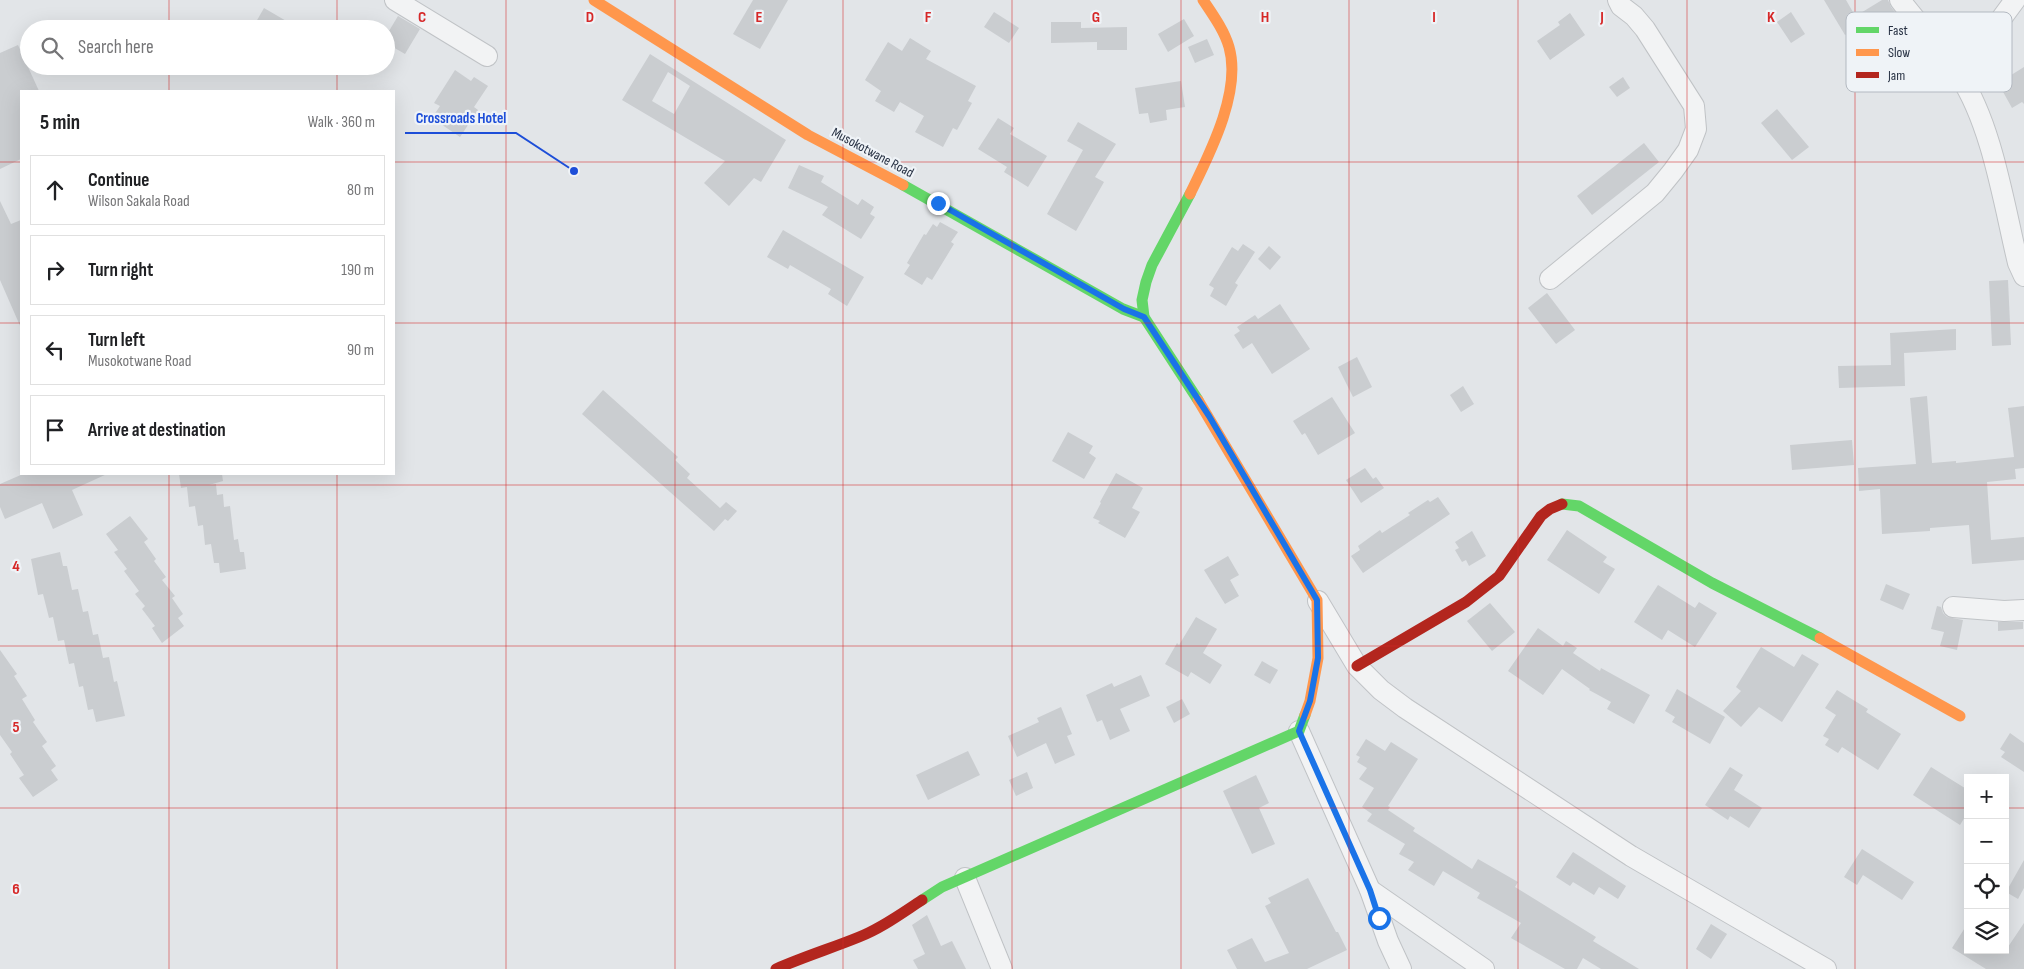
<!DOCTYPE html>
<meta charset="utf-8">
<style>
:root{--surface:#fff;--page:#f6f6f6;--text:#202124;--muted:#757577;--line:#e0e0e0}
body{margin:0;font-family:"Sofia Sans Condensed",sans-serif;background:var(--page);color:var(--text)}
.controls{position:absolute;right:15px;bottom:15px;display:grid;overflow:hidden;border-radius:0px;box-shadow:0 5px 20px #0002}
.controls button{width:45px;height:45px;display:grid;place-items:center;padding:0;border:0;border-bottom:1px solid var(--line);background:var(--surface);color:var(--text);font:25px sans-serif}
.stop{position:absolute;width:15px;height:15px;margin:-11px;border:4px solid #1a73e8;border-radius:50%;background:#fff}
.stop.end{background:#1a73e8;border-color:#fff;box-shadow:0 1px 5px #0008}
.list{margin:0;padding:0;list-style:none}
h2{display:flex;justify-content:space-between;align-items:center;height:65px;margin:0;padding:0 20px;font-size:21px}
h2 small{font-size:16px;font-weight:400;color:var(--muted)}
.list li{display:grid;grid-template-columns:32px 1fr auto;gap:15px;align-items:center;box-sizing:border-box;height:70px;margin:0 10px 10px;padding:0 10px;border:1px solid var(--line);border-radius:0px}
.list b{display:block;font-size:19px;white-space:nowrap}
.list p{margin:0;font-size:16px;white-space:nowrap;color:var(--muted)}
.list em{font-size:16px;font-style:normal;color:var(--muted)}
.icon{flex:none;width:28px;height:28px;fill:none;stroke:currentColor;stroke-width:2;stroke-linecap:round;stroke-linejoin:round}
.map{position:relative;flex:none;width:2024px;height:969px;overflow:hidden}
.search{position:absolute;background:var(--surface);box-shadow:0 5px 20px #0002;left:20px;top:20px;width:375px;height:55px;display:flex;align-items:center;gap:12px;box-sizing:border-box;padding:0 18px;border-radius:28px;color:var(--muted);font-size:19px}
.panel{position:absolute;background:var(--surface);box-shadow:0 5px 20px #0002;left:20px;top:90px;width:375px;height:385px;border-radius:0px}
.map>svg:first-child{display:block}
</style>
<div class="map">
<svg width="2024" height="969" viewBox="0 0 2024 969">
<rect width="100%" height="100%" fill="#e2e5e8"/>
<!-- building -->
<g fill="#cacdd0" fill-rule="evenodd">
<path d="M 753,0 L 788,0 L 760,49 L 733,34 Z"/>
<path d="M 1824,0 L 1846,0 L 1861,26 L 1845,35 Z"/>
<path d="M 1882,0 L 1888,0 L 1891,7 L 1917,40 L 1890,57 L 1872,27 L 1868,29 L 1859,14 Z"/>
<path d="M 264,8 L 300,29 L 252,29 Z"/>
<path d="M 994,12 L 1019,28 L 1009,43 L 984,27 Z"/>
<path d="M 1791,12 L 1805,34 L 1791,43 L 1777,22 Z"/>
<path d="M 1570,13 L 1585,35 L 1550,60 L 1537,41 L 1560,25 L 1558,22 Z"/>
<path d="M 398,16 L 420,29 L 405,54 L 386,43 L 386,36 Z"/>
<path d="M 1184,19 L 1194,36 L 1168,52 L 1158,34 Z"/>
<path d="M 1051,22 L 1081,22 L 1081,28 L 1127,27 L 1127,50 L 1097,50 L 1097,42 L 1051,43 Z"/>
<path d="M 910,38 L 931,51 L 926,59 L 976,86 L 968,101 L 972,103 L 957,130 L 953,128 L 943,147 L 915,132 L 924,116 L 900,102 L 894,112 L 875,101 L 881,91 L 865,80 L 888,42 L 902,51 Z"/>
<path d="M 1207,39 L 1214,55 L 1195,63 L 1188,47 Z"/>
<path d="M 18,45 L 39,91 L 21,91 L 21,159 L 0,169 L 0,53 Z"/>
<path d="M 650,54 L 786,140 L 761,182 L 754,178 L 729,206 L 704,183 L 725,161 L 622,100 ZM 668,72 L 690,86 L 674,114 L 652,101 Z"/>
<path d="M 2024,67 L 2024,104 L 2022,102 L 2012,108 L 2002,90 L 2012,84 L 2008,77 Z"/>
<path d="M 455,70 L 471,81 L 474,77 L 488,86 L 474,107 L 478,110 L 460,137 L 432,118 L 440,106 L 434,103 Z"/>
<path d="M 1623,77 L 1630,88 L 1617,97 L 1609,87 Z"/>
<path d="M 1181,81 L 1185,107 L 1166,110 L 1167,120 L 1150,123 L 1148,113 L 1139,114 L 1135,88 Z"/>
<path d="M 1777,109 L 1809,147 L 1792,160 L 1761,123 Z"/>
<path d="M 998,118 L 1014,128 L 1010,134 L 1047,156 L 1028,187 L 1004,172 L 1007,167 L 978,149 Z"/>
<path d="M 1078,122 L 1116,144 L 1095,177 L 1104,182 L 1076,231 L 1047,214 L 1083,150 L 1067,141 Z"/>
<path d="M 1644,143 L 1659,162 L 1592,215 L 1577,196 Z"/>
<path d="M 799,165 L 824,176 L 821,182 L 858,205 L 862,199 L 874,207 L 870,214 L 875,217 L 861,239 L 822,215 L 828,207 L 788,188 Z"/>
<path d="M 0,201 L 11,224 L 21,220 L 21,328 L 0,280 Z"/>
<path d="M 940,222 L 958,232 L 951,242 L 954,244 L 932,280 L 927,277 L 922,285 L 904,274 L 910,265 L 907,263 L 924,234 L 926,235 L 933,224 L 937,227 Z"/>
<path d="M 783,230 L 864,277 L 847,306 L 828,294 L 831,289 L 790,265 L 788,269 L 767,257 Z"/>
<path d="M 1243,244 L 1255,252 L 1235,283 L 1238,285 L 1226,306 L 1210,296 L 1214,288 L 1209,285 L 1232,247 L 1238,251 Z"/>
<path d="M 1269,246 L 1281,257 L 1270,270 L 1258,259 Z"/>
<path d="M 2008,280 L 2011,345 L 1992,346 L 1989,281 Z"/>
<path d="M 1547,293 L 1575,330 L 1556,344 L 1528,308 Z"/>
<path d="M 1280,304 L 1310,349 L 1272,374 L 1252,343 L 1243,349 L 1234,335 L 1240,331 L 1237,327 L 1255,315 L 1258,319 Z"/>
<path d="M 1956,329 L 1956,350 L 1904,353 L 1905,386 L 1839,388 L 1838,366 L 1891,365 L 1890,333 Z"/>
<path d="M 1357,357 L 1372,387 L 1353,397 L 1338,367 Z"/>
<path d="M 1463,386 L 1474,404 L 1461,412 L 1450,395 Z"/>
<path d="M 603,390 L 678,457 L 675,460 L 690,474 L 687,478 L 720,508 L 726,502 L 737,511 L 728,521 L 725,519 L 714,531 L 582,414 Z"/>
<path d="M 1927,396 L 1932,463 L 1956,461 L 1956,463 L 2014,457 L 2008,408 L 2024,406 L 2024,468 L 2015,469 L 2016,479 L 1987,482 L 1991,540 L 2024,537 L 2024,560 L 1972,564 L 1969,525 L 1930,528 L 1930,531 L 1882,534 L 1880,489 L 1859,491 L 1858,468 L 1916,464 L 1910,398 Z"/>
<path d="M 1332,397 L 1355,433 L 1318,455 L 1305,433 L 1302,435 L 1293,421 Z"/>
<path d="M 1068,432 L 1093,446 L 1089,453 L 1096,458 L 1084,479 L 1052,461 Z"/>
<path d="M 1852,440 L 1854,465 L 1792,470 L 1790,445 Z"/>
<path d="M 1365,468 L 1373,479 L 1376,477 L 1384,488 L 1361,503 L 1346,480 Z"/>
<path d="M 1116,473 L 1143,488 L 1132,508 L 1140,512 L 1125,538 L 1098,523 L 1100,521 L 1093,518 L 1101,503 L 1100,502 Z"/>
<path d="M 23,474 L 107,474 L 72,490 L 83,515 L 53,529 L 42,503 L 5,519 L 0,507 L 0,484 Z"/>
<path d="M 179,474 L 222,474 L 223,481 L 209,485 L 216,484 L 217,495 L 223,494 L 224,507 L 230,506 L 234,540 L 238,539 L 240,552 L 244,552 L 246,569 L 220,573 L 219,563 L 214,563 L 211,544 L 205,545 L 203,525 L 198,526 L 195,506 L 189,507 L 187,487 L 181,488 Z"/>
<path d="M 1438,497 L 1450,514 L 1363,573 L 1351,556 L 1360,550 L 1358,546 L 1380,530 L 1382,533 L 1410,515 L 1408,513 L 1428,500 L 1430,502 Z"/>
<path d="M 130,516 L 148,539 L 144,542 L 156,559 L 154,561 L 166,577 L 162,580 L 175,596 L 172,598 L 183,614 L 178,618 L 184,626 L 162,643 L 152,628 L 155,626 L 142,609 L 145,606 L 135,594 L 139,591 L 124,571 L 127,569 L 114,552 L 118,550 L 106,534 Z"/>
<path d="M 1567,530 L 1607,557 L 1603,562 L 1615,569 L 1599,594 L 1547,560 Z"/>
<path d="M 1472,531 L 1486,556 L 1469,566 L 1466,560 L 1462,562 L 1455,550 L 1459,548 L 1455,542 Z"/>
<path d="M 60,552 L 63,566 L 67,566 L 72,590 L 78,589 L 83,612 L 88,611 L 93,635 L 98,634 L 103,658 L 109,657 L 114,682 L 117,681 L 125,716 L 96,722 L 93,709 L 88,710 L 83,686 L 79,687 L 74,663 L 69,664 L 64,640 L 58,641 L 53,617 L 49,618 L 43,594 L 38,595 L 31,559 Z"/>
<path d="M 1228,556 L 1239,575 L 1230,580 L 1239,596 L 1225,604 L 1204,570 Z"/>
<path d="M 1886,584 L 1910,594 L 1903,610 L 1880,600 Z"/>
<path d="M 1658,585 L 1695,608 L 1699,602 L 1717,613 L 1695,647 L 1668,630 L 1662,640 L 1634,622 Z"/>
<path d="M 1490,603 L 1515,632 L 1492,651 L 1467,621 Z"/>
<path d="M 1937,606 L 1941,607 L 1943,613 L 1947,617 L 1963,620 L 1957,650 L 1940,646 L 1944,632 L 1931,629 Z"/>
<path d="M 1196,617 L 1217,629 L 1203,653 L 1222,665 L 1210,684 L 1191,672 L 1188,677 L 1165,664 L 1177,643 L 1179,645 Z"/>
<path d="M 1998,622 L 2023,622 L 2023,629 L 1998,631 Z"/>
<path d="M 1538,628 L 1563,646 L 1566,641 L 1577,648 L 1573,653 L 1600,671 L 1601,668 L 1650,695 L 1634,724 L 1607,709 L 1611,702 L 1589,690 L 1590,689 L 1562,669 L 1543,695 L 1508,671 Z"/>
<path d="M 1761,647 L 1794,667 L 1802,654 L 1819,664 L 1782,722 L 1759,707 L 1741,727 L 1723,711 L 1741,691 L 1736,687 Z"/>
<path d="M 0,650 L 17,674 L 14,676 L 27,696 L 22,699 L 35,720 L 33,722 L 47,742 L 42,746 L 56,766 L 51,770 L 58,780 L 33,797 L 19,778 L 24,775 L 10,754 L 12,752 L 0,735 Z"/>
<path d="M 1262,661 L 1278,670 L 1270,684 L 1254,675 Z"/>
<path d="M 1141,675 L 1150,696 L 1120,709 L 1130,731 L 1110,740 L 1102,720 L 1097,722 L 1086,695 L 1112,683 L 1114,687 Z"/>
<path d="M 1677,689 L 1725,717 L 1710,744 L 1672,722 L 1675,717 L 1665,711 Z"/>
<path d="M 1837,690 L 1868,709 L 1866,712 L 1901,734 L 1878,770 L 1842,747 L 1838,753 L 1825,745 L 1829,739 L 1823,736 L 1836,715 L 1825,708 Z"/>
<path d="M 1182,699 L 1190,714 L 1174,723 L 1166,707 Z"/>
<path d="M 1061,707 L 1072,734 L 1067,736 L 1075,755 L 1055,764 L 1046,743 L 1017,757 L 1008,736 L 1039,722 L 1037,718 Z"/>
<path d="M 2010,733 L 2024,743 L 2024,772 L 2001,757 L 2005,752 L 2000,749 Z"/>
<path d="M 1366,739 L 1385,751 L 1391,742 L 1418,759 L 1388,806 L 1390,807 L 1388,810 L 1415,828 L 1413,831 L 1472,869 L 1478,859 L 1518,882 L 1515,887 L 1596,937 L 1593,941 L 1639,969 L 1601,969 L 1583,958 L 1577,969 L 1565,969 L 1511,938 L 1521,923 L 1477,898 L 1480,893 L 1443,871 L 1434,886 L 1408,870 L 1414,862 L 1399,854 L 1405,844 L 1367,821 L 1372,814 L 1362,807 L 1374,788 L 1359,779 L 1367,768 L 1357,762 L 1360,757 L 1356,755 Z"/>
<path d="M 968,751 L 980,775 L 928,800 L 916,775 Z"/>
<path d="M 1730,767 L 1743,775 L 1734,790 L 1762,808 L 1749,828 L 1730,816 L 1728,820 L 1705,805 Z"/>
<path d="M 1931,767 L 1968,790 L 1968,812 L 1960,825 L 1913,795 Z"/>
<path d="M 1027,772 L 1033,788 L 1016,796 L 1009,780 Z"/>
<path d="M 1256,775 L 1269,803 L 1259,808 L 1275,844 L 1252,854 L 1223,791 Z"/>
<path d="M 1862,849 L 1914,882 L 1902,900 L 1863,875 L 1857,885 L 1844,877 Z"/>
<path d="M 1573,852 L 1626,886 L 1618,899 L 1599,887 L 1594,895 L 1573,882 L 1570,886 L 1556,877 Z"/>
<path d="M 2024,860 L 2024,888 L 2018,899 L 2006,892 Z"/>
<path d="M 1308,878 L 1336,932 L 1338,932 L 1347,950 L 1307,969 L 1237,969 L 1227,950 L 1252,938 L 1265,962 L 1289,953 L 1265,906 L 1271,903 L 1268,898 Z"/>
<path d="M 927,915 L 941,946 L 952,941 L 966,969 L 918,969 L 913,960 L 925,954 L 912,925 Z"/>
<path d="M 1968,923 L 1968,950 L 2006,950 L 2024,923 L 2024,969 L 1986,969 L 1952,948 Z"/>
<path d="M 1711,924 L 1727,934 L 1711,959 L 1696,949 Z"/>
</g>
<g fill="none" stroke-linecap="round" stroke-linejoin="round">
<!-- street casing -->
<g stroke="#c0c3c6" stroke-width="22">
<g id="street">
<path d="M 395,0 L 487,56"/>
<path d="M 1900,0 C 1919,25 1942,49 1959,75 C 1992,124 2004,205 2018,263 L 2024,276"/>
<path d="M 1960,75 L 2015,0"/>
<path d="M 1550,279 L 1655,193 L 1673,171 L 1688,150 L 1696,129 L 1694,106 L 1645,29 L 1634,16 L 1621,6 L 1618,0"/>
<path d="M 1318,601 L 1357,666 L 1381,690 L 1405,708 L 1631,856 L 1826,969"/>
<path d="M 1953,607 L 2004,611 L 2024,610"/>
<path d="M 1299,731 L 1370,890 L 1388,941 L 1401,969"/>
<path d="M 965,878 L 1002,969"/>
<path d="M 1370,890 L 1484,969"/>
</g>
</g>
<!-- street -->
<use href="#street" stroke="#f2f3f4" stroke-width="20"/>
<!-- fast -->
<g stroke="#63d668" stroke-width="11">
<path d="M 903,185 L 1123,309 L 1144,317"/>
<path d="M 1190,194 L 1152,265 L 1146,282 L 1142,300 L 1144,317 L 1198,400"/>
<path d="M 1562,504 L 1579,506 L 1712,583 L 1820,638"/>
<path d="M 922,900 L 942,887 L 1299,731 L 1305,715"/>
</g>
<!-- slow -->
<g stroke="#ff974d" stroke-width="11">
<path d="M 594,0 L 808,135 L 903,185"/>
<path d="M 1190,194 C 1209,155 1242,92 1229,47 C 1224,30 1213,15 1203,0"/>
<path d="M 1198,400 L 1317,600 L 1318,658 L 1310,701 L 1305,715"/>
<path d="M 1820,638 L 1960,716"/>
</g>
<!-- jam -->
<g stroke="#b3261e" stroke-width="11">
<path d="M 1357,666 L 1466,602 L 1499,576 L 1541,516 L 1550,509 L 1562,504"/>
<path d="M 776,969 C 803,957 832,948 859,937 C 882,928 902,913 922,900"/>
</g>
</g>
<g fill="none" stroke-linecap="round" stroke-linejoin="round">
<!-- route -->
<path stroke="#1a73e8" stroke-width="6" d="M 938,203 L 1124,309 L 1144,317 L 1209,416 L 1317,600 L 1318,658 L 1310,701 L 1299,731 L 1370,890 L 1379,918"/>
</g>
<!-- grid -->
<path fill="none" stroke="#d62828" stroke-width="1" stroke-opacity="0.55" d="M 169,0 L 169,29M 337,0 L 337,29M 506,0 L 506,969M 675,0 L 675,969M 843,0 L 843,969M 1012,0 L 1012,969M 1181,0 L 1181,969M 1349,0 L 1349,969M 1518,0 L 1518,969M 1687,0 L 1687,969M 1855,0 L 1855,969M 169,66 L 169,91M 337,66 L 337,91M 0,162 L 21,162M 394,162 L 2024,162M 0,323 L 21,323M 394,323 L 2024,323M 169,474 L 169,969M 337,474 L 337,969M 0,485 L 2024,485M 0,646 L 2024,646M 0,808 L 1968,808M 2005,808 L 2024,808"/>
<g text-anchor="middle" stroke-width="4.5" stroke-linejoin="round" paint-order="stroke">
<!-- street labels -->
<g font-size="14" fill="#273143" stroke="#eff3f7">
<text transform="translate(873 152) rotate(28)" y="5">Musokotwane Road</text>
</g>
</g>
<!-- legend -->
<rect x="1846" y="12" width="166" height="80" rx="8" fill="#eff3f7" stroke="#b3b9c1" stroke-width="1"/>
<rect x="1856" y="27" width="23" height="6" fill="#63d668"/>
<rect x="1856" y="49" width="23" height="7" fill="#ff974d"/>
<rect x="1856" y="72" width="23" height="6" fill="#b3261e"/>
<g font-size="14" fill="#273143">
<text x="1888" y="35">Fast</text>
<text x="1888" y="57">Slow</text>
<text x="1888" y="80">Jam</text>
</g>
<g font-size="16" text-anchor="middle" font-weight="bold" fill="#d62828" stroke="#eff3f7" stroke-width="4.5" stroke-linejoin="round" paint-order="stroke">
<text x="422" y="22">C</text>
<text x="590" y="22">D</text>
<text x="759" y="22">E</text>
<text x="928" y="22">F</text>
<text x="1096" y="22">G</text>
<text x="1265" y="22">H</text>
<text x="1434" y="22">I</text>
<text x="1602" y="22">J</text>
<text x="1771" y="22">K</text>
<text x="16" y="571">4</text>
<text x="16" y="732">5</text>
<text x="16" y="894">6</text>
</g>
<!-- callouts -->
<path fill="none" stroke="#1d4ed8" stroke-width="2" d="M574 171L516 133H405"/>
<circle fill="#1d4ed8" stroke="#eff3f7" stroke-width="2" cx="574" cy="171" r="5"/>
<g font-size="15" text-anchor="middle" font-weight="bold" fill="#1d4ed8" stroke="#eff3f7" stroke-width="4.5" stroke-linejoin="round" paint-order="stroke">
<text x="461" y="123">Crossroads Hotel</text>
</g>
</svg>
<div class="controls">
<button>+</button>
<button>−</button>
<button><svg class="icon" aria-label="locate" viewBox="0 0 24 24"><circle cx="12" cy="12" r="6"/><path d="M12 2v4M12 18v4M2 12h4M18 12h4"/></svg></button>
<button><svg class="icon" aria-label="layers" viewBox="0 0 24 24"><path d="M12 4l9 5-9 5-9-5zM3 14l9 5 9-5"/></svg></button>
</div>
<div class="stop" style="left:1379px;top:918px"></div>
<div class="stop end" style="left:938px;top:203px"></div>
<div class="search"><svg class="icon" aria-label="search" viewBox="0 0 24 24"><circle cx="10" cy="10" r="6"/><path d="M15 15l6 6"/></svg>Search here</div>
<section class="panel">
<h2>5 min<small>Walk · 360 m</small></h2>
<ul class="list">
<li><svg class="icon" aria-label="ahead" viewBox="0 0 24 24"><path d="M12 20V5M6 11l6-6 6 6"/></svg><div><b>Continue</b><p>Wilson Sakala Road</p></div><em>80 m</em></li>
<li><svg class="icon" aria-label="right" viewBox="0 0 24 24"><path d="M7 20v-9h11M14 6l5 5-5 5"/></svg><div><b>Turn right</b></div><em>190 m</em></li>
<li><svg class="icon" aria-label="left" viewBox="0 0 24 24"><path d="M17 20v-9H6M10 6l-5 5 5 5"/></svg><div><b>Turn left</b><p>Musokotwane Road</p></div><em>90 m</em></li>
<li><svg class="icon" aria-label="arrive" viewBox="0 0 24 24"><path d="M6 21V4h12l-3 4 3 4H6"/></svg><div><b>Arrive at destination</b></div></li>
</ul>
</section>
</div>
